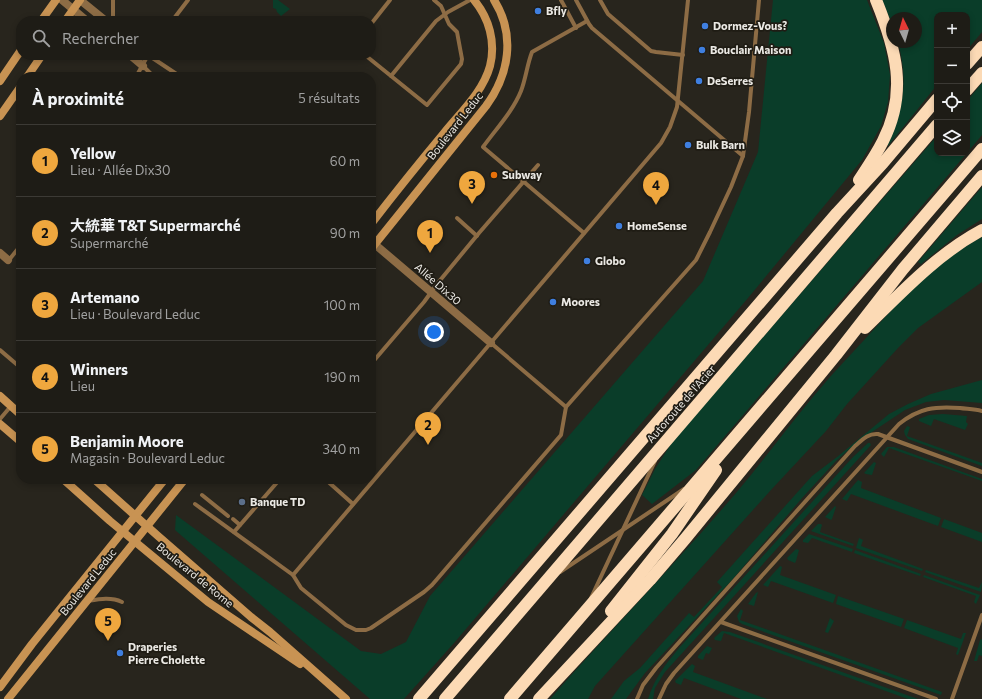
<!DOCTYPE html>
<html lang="fr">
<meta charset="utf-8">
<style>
:root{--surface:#1e1c16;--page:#2b2923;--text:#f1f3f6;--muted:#a1a1a1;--line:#3c3a35;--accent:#efa73e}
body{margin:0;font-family:Commissioner,"Noto Sans SC",sans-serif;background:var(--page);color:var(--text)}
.controls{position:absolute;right:12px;top:12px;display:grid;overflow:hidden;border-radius:8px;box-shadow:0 2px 6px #0003}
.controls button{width:36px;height:36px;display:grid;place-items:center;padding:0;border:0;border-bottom:1px solid var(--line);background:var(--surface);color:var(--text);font:20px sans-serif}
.compass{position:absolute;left:886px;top:12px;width:36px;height:36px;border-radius:50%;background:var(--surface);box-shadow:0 2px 6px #0003;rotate:355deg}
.you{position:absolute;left:434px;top:332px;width:14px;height:14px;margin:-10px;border:3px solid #fff;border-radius:50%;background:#1a73e8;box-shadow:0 0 0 6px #1a73e833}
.badge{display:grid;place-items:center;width:26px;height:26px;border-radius:50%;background:var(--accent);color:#111;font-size:13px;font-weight:700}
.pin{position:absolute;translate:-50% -33px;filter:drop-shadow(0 1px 2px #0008)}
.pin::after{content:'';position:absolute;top:21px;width:14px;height:12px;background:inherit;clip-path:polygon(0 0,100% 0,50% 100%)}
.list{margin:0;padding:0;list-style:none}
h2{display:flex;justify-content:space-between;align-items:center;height:52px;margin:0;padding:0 16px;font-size:17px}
h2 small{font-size:13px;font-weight:400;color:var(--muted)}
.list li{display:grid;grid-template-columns:26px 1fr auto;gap:12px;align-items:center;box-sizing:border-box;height:72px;padding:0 16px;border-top:1px solid var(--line)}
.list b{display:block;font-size:15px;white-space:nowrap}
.list p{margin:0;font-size:13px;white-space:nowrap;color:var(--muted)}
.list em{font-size:13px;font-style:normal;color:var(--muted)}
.icon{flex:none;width:22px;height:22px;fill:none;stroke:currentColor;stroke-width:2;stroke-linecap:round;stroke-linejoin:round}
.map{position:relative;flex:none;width:982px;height:699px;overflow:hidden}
.search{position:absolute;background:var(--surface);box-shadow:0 2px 6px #0003;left:16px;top:16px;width:360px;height:44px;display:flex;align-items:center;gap:10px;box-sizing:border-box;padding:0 14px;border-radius:16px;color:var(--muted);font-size:15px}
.panel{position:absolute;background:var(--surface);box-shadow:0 2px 6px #0003;left:16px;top:72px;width:360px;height:412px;border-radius:16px}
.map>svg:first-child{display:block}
</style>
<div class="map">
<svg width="982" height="699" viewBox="0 0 982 699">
<rect width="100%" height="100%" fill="#28251d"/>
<!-- green -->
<g fill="#0a3d29">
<path d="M 273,0 L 278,0 L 290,9 L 281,16 L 277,12 L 276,9 L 273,8 Z"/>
<path d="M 773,0 L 867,0 L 884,43 L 890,75 L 888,102 L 881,126 L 862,160 L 748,298 L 454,643 L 404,699 L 370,699 L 175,530 L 176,515 L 361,651 L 381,654 L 406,642 L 430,596 L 703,281 L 758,152 Z"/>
<path d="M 882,0 L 982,0 L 982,32 L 967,50 L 967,15 L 937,15 L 937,85 L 888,146 L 886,143 C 891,130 898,117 901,103 C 906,83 903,61 898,42 L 916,42 L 916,18 L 892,18 L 892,24 Z"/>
<path d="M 982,83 L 982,135 L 967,153 L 967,101 Z"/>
<path d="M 937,136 L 937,153 L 967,153 L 696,470 L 652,504 L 642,495 L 655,469 L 673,441 Z"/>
<path d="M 982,187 L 982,219 L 957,235 L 921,264 L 918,262 Z"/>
<path d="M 982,237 L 982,282 L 918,328 L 898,348 L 847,404 L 826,431 L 770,491 L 595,686 L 588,699 L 550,699 C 611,630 676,563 736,493 C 768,455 797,414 830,377 C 845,360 861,344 876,327 C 907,293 941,259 982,237 Z"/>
<path d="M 982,380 L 982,403 L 944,400 L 926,402 L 905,410 L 860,440 L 836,461 L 803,497 L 732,580 L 645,673 L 626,699 L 611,699 L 624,681 L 640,668 L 689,613 L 694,617 L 722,587 L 717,582 L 812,476 L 837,457 L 889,414 L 908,404 L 931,394 Z"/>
<path d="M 943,414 L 967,416 L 966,422 L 968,424 L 965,430 L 934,419 L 931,426 L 919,421 L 919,419 L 929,415 Z"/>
<path d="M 907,426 L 910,427 L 907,436 L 982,463 L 982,466 L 908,439 L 905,435 L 904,431 Z"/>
<path d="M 868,443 L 870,443 L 871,445 L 665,672 L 655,688 L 653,699 L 648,699 C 655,677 665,665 679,648 L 853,457 Z"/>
<path d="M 887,447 L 894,447 L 982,479 L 982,481 L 889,448 L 884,457 L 881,454 Z"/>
<path d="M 874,462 L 876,463 L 872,475 L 866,474 L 864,473 Z"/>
<path d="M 858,480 L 862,482 L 861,488 L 941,518 L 938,526 L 851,494 L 847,501 L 842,499 Z"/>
<path d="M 835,506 L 836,507 L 832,519 L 831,520 L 825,517 Z"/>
<path d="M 944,519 L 982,533 L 982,542 L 941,527 Z"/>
<path d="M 818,524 L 821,524 L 822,525 L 820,532 L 854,544 L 853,546 L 811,531 Z"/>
<path d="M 809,534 L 853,549 L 852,552 L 812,538 L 808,543 L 803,542 L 803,540 Z"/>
<path d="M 859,538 L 863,540 L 861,546 L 923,569 L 922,571 L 856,548 Z"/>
<path d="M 796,549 L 799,550 L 796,561 L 795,563 L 788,560 L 787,558 Z"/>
<path d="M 855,550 L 921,574 L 920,576 L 854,553 Z"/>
<path d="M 780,566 L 782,567 L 780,575 L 836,595 L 833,603 L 771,581 L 768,587 L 763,585 Z"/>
<path d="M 926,570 L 979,588 L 982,582 L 981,592 L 925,572 Z"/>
<path d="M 924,575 L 980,595 L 976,604 L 974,602 L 976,596 L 923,577 Z"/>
<path d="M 758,592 L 754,606 L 748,604 L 756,593 Z"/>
<path d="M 838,596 L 904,619 L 901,627 L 836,604 Z"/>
<path d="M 741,609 L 743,611 L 740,620 L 942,692 L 941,695 L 742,624 L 739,622 L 737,616 Z"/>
<path d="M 830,618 L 834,621 L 828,633 L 825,632 Z"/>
<path d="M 907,620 L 961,639 L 963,633 L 966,633 L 958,655 L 956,654 L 958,648 L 904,628 Z"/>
<path d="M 722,631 L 730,632 L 918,699 L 908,699 L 724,633 L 721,641 L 715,640 L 714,638 Z"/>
<path d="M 982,639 L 982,656 L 979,655 L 977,661 L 974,661 L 980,640 Z"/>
<path d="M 707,646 L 712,648 L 709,654 L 706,653 L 703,660 L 698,658 L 698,656 Z"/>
<path d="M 692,664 L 695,666 L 693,672 L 767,699 L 741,699 L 684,678 L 681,685 L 676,683 L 675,681 Z"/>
</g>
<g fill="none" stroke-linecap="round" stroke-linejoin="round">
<!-- lane -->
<g stroke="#8d6c45" stroke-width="4">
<path d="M 561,0 L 576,28"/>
<path d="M 576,0 L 589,24 L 592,28 L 743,156"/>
<path d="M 600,0 L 608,14 L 651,51 L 656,52 L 683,55"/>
<path d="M 113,21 L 113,0"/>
<path d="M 172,21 L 188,0"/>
<path d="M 371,24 L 390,0"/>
<path d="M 148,55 L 181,77"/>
<path d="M 365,55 L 427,105 L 461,64 L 462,59 L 457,32 L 449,24 L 441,6 L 434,0"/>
<path d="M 143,66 L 154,77"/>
<path d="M 391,76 L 436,21 L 448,12 L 470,0"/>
<path d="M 136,77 L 148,55"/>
<path d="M 324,77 L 326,74"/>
<path d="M 457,218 L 477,236"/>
<path d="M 584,233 L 483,147 C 496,129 513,111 521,91 C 526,78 527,65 532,52 L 587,21"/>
<path d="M 9,260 L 21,245"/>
<path d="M 491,343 L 566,407"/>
<path d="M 0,350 L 21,368"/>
<path d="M 371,364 L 424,302 L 437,284 L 479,233 L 538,165"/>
<path d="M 0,419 L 11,406"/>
<path d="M 325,479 L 353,504"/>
<path d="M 202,495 L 228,516"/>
<path d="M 195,504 L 293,575 L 301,588 L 346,625 L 356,630 L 366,630 L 371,628 L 424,592 L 432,585 L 561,435 L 566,407 L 696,260 L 710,232 L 731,187 L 743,156 L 749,112 L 759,0"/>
<path d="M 233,519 L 240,525"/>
<path d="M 234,532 L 280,479"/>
<path d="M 560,572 L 684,489"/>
<path d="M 293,575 L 661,143 L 670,127 L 677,107 L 688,0"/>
<path d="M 591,598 L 655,461"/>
<path d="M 88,601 C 100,599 111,597 122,602"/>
<path d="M 721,622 L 936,699"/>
<path d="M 637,699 L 643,685 L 656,668 L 855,446 C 862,440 868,433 878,434 L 982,472"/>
<path d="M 659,699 L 666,684 L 674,673 L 899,424 C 919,408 935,406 960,408 C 967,409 975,409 982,411"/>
<path d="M 952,699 L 982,615"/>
</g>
<!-- street -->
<g stroke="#8d6c45" stroke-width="8">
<path d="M 62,0 L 87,21"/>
<path d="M 80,0 L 106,21"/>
<path d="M 130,55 L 143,66"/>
<path d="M 371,241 L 491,343"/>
<path d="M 0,253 L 8,260"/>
</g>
<!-- secondary -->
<g stroke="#c89353" stroke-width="8">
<path d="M 41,21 L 56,0"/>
<path d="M 65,21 L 80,0"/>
<path d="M 27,77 L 42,55"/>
<path d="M 0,81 L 21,50"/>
<path d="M 0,116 L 21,86"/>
<path d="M 371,224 C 395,193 419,163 444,133 C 460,113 483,92 490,66 C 496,42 489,18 474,0"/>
<path d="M 371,249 L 486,106 C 509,75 516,35 494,0"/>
<path d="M 0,396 L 21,415"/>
<path d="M 0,424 L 21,442"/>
<path d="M 63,479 L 110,521 L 208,602 L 300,664"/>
<path d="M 94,479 L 158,536 L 251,617 L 270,632 L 346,699"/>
<path d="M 0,687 L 32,644 L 165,479"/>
<path d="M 8,699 L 185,479"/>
</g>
<!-- highway -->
<g stroke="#fcdab5" stroke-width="12">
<path d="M 967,64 L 982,47"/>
<path d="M 967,90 L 982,73"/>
<path d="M 859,180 C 867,168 876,155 883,141 C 908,92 896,49 876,0"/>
<path d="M 865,328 C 901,293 937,254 982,230"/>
<path d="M 611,611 L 672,534 L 716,470"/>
<path d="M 419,699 L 837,213 L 883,163 L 937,99"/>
<path d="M 445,699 L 937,125"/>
<path d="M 510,699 L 982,149"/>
<path d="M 539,699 L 650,580 L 685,539 L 836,355 L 903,269 L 982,176"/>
</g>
</g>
<!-- markers -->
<g fill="#3f7fe0" stroke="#1f1c14" stroke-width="1.5">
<circle cx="538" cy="11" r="4"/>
<circle cx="705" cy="26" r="4"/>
<circle cx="702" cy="50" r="4"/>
<circle cx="699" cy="81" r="4"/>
<circle cx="688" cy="145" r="4"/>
<circle cx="619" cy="226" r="4"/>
<circle cx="587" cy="261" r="4"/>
<circle cx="553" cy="302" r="4"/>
<circle cx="120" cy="653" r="4"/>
</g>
<circle fill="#e8710a" stroke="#1f1c14" stroke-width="1.5" cx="494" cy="175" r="4"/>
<circle fill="#5c6f8a" stroke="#1f1c14" stroke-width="1.5" cx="242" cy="502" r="4"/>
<g text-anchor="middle" stroke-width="3.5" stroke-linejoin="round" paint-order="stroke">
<!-- poi labels -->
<g font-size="11" font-weight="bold" fill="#ebe9e4" stroke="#1f1c14" text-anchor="start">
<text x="546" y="15">Bfly</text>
<text x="713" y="30">Dormez-Vous?</text>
<text x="710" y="54">Bouclair Maison</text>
<text x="707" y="85">DeSerres</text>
<text x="696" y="149">Bulk Barn</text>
<text x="502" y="179">Subway</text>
<text x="627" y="230">HomeSense</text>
<text x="595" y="265">Globo</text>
<text x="561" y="306">Moores</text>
<text x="250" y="506">Banque TD</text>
<text x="128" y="651">Draperies<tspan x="128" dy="13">Pierre Cholette</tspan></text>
</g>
<!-- street labels -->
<g font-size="11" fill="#ebe9e4" stroke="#1f1c14">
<text transform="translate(455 126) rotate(-52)" y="4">Boulevard Leduc</text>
<text transform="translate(438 284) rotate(41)" y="4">Allée Dix30</text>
<text transform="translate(681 404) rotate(-49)" y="4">Autoroute de l'Acier</text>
<text transform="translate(195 575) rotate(39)" y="4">Boulevard de Rome</text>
<text transform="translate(88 582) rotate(-51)" y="4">Boulevard Leduc</text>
</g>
</g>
</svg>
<div class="controls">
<button>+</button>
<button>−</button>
<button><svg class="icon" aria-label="locate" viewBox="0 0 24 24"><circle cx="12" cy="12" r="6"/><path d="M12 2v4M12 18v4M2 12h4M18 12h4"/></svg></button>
<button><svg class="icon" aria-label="layers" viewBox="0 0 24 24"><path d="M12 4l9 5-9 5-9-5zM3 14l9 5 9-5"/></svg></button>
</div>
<svg class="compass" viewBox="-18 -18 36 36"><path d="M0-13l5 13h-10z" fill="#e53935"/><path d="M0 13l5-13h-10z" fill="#a1a1a1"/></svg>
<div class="you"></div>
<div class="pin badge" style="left:430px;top:253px">1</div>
<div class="pin badge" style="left:428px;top:445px">2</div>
<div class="pin badge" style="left:472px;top:204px">3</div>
<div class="pin badge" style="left:656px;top:205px">4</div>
<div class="pin badge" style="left:108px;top:641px">5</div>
<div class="search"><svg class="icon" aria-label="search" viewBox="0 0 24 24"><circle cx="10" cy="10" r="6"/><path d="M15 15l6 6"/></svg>Rechercher</div>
<section class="panel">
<h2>À proximité<small>5 résultats</small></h2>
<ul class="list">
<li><span class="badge">1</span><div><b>Yellow</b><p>Lieu · Allée Dix30</p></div><em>60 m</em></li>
<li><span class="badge">2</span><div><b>大統華 T&amp;T Supermarché</b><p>Supermarché</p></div><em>90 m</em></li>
<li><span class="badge">3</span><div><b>Artemano</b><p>Lieu · Boulevard Leduc</p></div><em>100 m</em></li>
<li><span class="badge">4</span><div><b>Winners</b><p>Lieu</p></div><em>190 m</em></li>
<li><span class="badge">5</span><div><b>Benjamin Moore</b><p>Magasin · Boulevard Leduc</p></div><em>340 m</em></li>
</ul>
</section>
</div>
